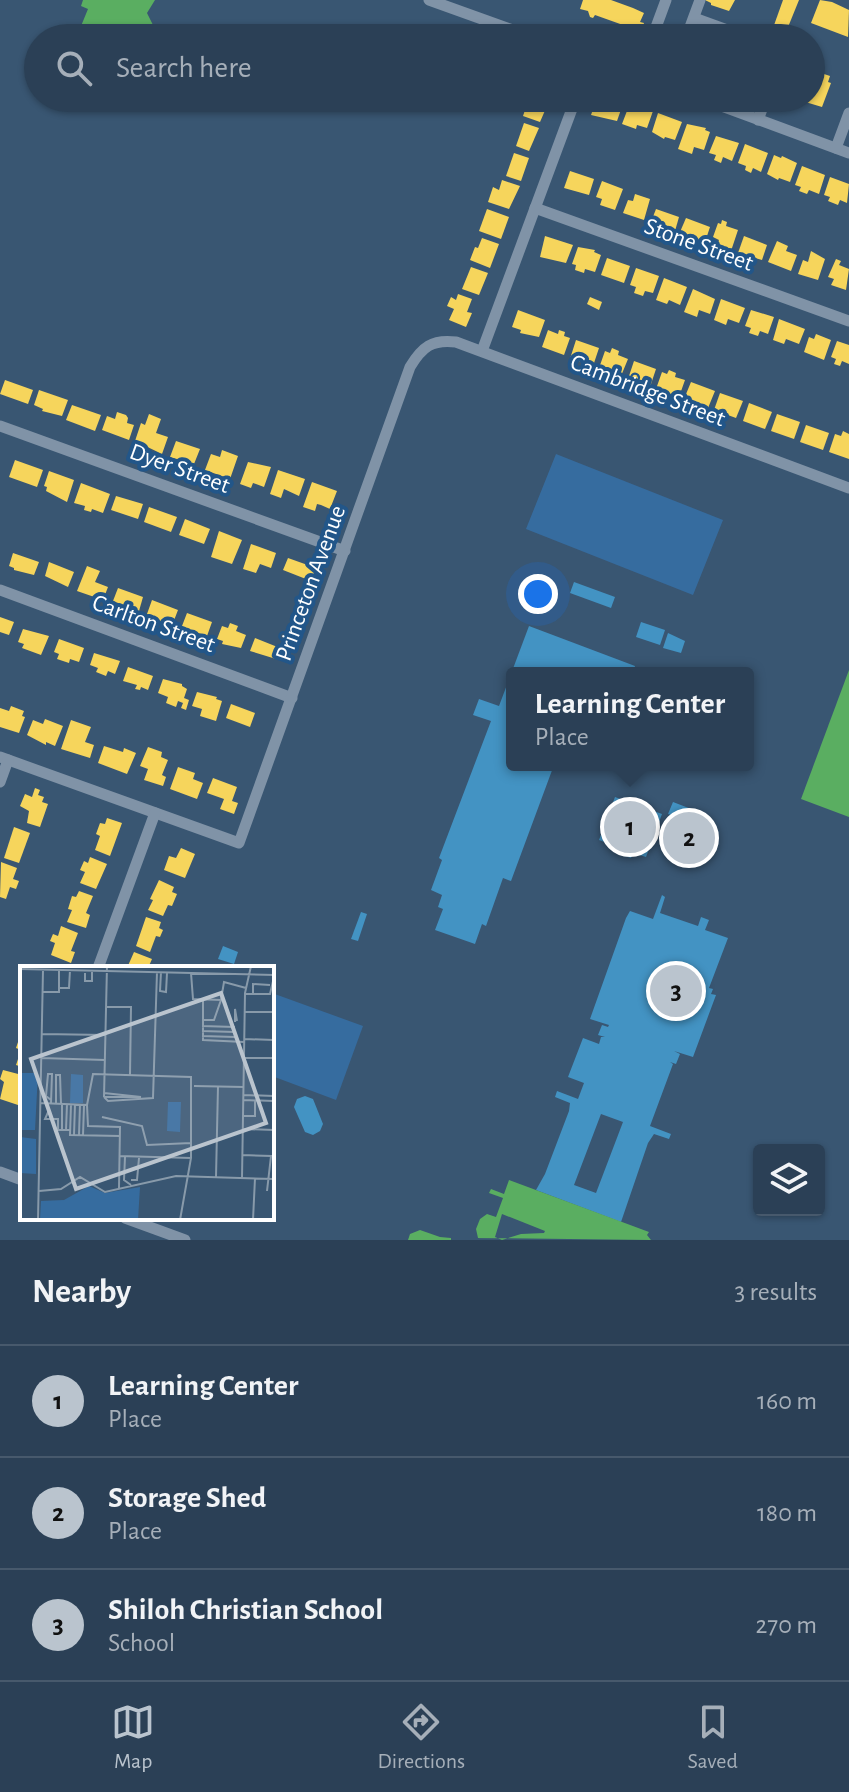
<!DOCTYPE html>
<style>
:root{--surface:#2b4056;--page:#374b60;--text:#f1f3f6;--muted:#a6afb9;--line:#47596c;--accent:#bac4ce}
body{margin:0;font-family:"Alegreya Sans",sans-serif;background:var(--page);color:var(--text)}
.controls{position:absolute;right:24px;bottom:24px;display:grid;overflow:hidden;border-radius:8px;box-shadow:0 2px 6px #0004}
.controls button{width:72px;height:72px;display:grid;place-items:center;padding:0;border:0;border-bottom:2px solid var(--line);background:var(--surface);color:var(--text);font:40px sans-serif}
.you{position:absolute;left:538px;top:594px;width:28px;height:28px;margin:-20px;border:6px solid #fff;border-radius:50%;background:#1a73e8;box-shadow:0 0 0 12px #1a73e833}
.badge{display:grid;place-items:center;width:52px;height:52px;border-radius:50%;background:var(--accent);color:#111;font-size:26px;font-weight:700}
.pin{position:absolute;translate:-50% -50%;border:4px solid #fff;box-shadow:0 2px 8px #0006}
.popup{position:absolute;left:506px;top:667px;width:248px;height:104px;box-sizing:border-box;display:grid;place-content:center;border-radius:8px;background:var(--surface);filter:drop-shadow(0 2px 6px #0005);font-size:26px;white-space:nowrap;color:var(--muted)}
.popup b{font-size:30px;color:var(--text)}
.popup::after{content:'';position:absolute;left:50%;top:100%;margin-left:-16px;border:16px solid transparent;border-top-color:var(--surface)}
.list{margin:0;padding:0;list-style:none}
h2{display:flex;justify-content:space-between;align-items:center;height:104px;margin:0;padding:0 32px;font-size:34px}
h2 small{font-size:26px;font-weight:400;color:var(--muted)}
.list li{display:grid;grid-template-columns:52px 1fr auto;gap:24px;align-items:center;box-sizing:border-box;height:112px;padding:0 32px;border-top:2px solid var(--line)}
.list b{display:block;font-size:30px;white-space:nowrap}
.list p{margin:0;font-size:26px;white-space:nowrap;color:var(--muted)}
.list em{font-size:26px;font-style:normal;color:var(--muted)}
.icon{flex:none;width:44px;height:44px;fill:none;stroke:currentColor;stroke-width:2;stroke-linecap:round;stroke-linejoin:round}
.map{position:relative;flex:none;width:849px;height:1240px;overflow:hidden}
.search{position:absolute;background:var(--surface);box-shadow:0 2px 6px #0004;left:24px;right:24px;top:24px;height:88px;display:flex;align-items:center;gap:20px;box-sizing:border-box;padding:0 28px;border-radius:44px;color:var(--muted);font-size:30px}
.sheet{height:440px;background:var(--surface)}
nav{display:flex;justify-content:space-around;align-items:center;box-sizing:border-box;height:112px;border-top:2px solid var(--line);background:var(--surface);font-size:22px;color:var(--muted)}
nav a{display:grid;justify-items:center;gap:4px}
nav .on{color:var(--accent)}
.map>svg:first-child{display:block}
</style>
<div class="map">
<svg width="849" height="1240" viewBox="0 0 849 1240">
<rect width="100%" height="100%" fill="#395672"/>
<!-- green -->
<g fill="#366c9f">
<path d="M 556,454 L 723,520 L 693,595 L 526,529 Z"/>
<path d="M 272,993 L 363,1026 L 336,1100 L 272,1076 Z"/>
</g>
<!-- homes -->
<g fill="#f6d55c">
<path d="M 583,0 L 611,0 L 633,8 L 644,13 L 640,22 L 644,23 L 642,29 L 627,26 L 626,29 L 622,28 L 623,25 L 595,15 L 593,18 L 590,17 L 588,11 L 580,9 Z"/>
<path d="M 705,0 L 735,0 L 729,11 L 711,5 L 711,3 Z"/>
<path d="M 783,0 L 799,0 L 786,32 L 773,28 Z"/>
<path d="M 820,0 L 832,2 L 849,10 L 848,37 L 811,23 Z"/>
<path d="M 811,74 L 819,77 L 824,74 L 830,76 L 828,82 L 831,83 L 822,107 L 792,98 L 811,98 Z"/>
<path d="M 533,98 L 550,99 L 540,122 L 523,116 L 527,104 L 531,105 Z"/>
<path d="M 597,98 L 624,101 L 617,121 L 591,115 Z"/>
<path d="M 630,103 L 653,111 L 647,128 L 637,125 L 636,129 L 622,124 Z"/>
<path d="M 658,113 L 682,122 L 675,140 L 665,137 L 664,139 L 652,132 Z"/>
<path d="M 524,123 L 539,128 L 529,151 L 516,146 Z"/>
<path d="M 687,124 L 706,128 L 705,130 L 710,132 L 704,150 L 694,147 L 692,154 L 678,149 Z"/>
<path d="M 716,136 L 739,143 L 732,161 L 723,157 L 721,163 L 714,160 L 716,155 L 709,153 Z"/>
<path d="M 745,144 L 768,153 L 761,172 L 753,168 L 751,173 L 745,170 L 746,166 L 738,163 Z"/>
<path d="M 514,153 L 529,158 L 521,181 L 506,176 Z"/>
<path d="M 774,155 L 781,158 L 782,156 L 797,163 L 790,182 L 779,178 L 778,180 L 767,174 Z"/>
<path d="M 802,166 L 825,175 L 819,194 L 809,190 L 807,194 L 799,191 L 801,187 L 795,185 Z"/>
<path d="M 570,171 L 594,179 L 589,195 L 564,188 Z"/>
<path d="M 830,177 L 849,184 L 847,203 L 840,200 L 838,205 L 828,201 L 830,197 L 824,195 Z"/>
<path d="M 502,180 L 520,186 L 509,209 L 488,202 L 493,187 L 499,190 Z"/>
<path d="M 602,181 L 623,189 L 615,210 L 600,205 L 602,199 L 596,197 Z"/>
<path d="M 635,194 L 650,199 L 644,220 L 623,213 L 628,200 L 633,201 Z"/>
<path d="M 487,209 L 509,217 L 501,239 L 479,231 Z"/>
<path d="M 656,209 L 679,217 L 675,231 L 651,222 Z"/>
<path d="M 686,218 L 710,227 L 705,242 L 680,232 Z"/>
<path d="M 722,220 L 727,222 L 726,226 L 738,230 L 731,251 L 717,246 L 719,240 L 713,237 L 718,223 L 721,224 Z"/>
<path d="M 545,236 L 573,245 L 566,263 L 540,257 Z"/>
<path d="M 744,236 L 767,245 L 762,260 L 738,253 Z"/>
<path d="M 482,238 L 499,244 L 490,268 L 470,260 L 475,247 L 478,248 Z"/>
<path d="M 777,241 L 788,246 L 786,251 L 797,255 L 791,271 L 768,262 Z"/>
<path d="M 578,247 L 595,250 L 594,252 L 601,255 L 595,272 L 585,269 L 584,273 L 575,270 L 576,265 L 572,264 Z"/>
<path d="M 811,251 L 825,259 L 818,280 L 798,274 L 803,260 L 808,262 Z"/>
<path d="M 607,258 L 630,266 L 624,283 L 601,275 Z"/>
<path d="M 836,259 L 841,261 L 839,265 L 849,269 L 846,290 L 831,285 L 834,279 L 828,277 Z"/>
<path d="M 471,267 L 488,273 L 479,295 L 462,289 Z"/>
<path d="M 636,268 L 659,276 L 653,293 L 645,291 L 643,296 L 634,293 L 636,287 L 630,285 Z"/>
<path d="M 664,278 L 687,287 L 680,305 L 669,300 L 667,304 L 656,300 Z"/>
<path d="M 693,289 L 715,299 L 710,314 L 699,310 L 697,317 L 684,312 Z"/>
<path d="M 458,294 L 472,299 L 467,312 L 472,313 L 466,327 L 449,320 L 454,309 L 447,306 L 451,297 L 456,300 Z"/>
<path d="M 590,297 L 602,302 L 599,310 L 587,304 Z"/>
<path d="M 721,299 L 745,308 L 739,323 L 728,319 L 726,325 L 714,320 Z"/>
<path d="M 518,310 L 545,320 L 539,337 L 520,333 L 521,330 L 512,327 Z"/>
<path d="M 751,310 L 774,317 L 768,334 L 760,331 L 758,336 L 749,333 L 751,328 L 745,326 Z"/>
<path d="M 779,319 L 805,329 L 799,344 L 786,339 L 784,344 L 773,340 Z"/>
<path d="M 548,330 L 558,334 L 559,330 L 565,332 L 564,336 L 570,338 L 564,355 L 542,347 Z"/>
<path d="M 816,334 L 831,340 L 824,360 L 804,352 L 809,337 L 814,339 Z"/>
<path d="M 576,340 L 599,348 L 593,366 L 576,360 L 574,367 L 568,365 Z"/>
<path d="M 837,341 L 849,345 L 849,364 L 842,361 L 840,366 L 834,364 L 836,359 L 831,357 Z"/>
<path d="M 612,348 L 619,351 L 618,355 L 628,359 L 621,376 L 599,368 L 605,351 L 610,353 Z"/>
<path d="M 634,361 L 656,369 L 650,387 L 628,379 Z"/>
<path d="M 669,370 L 676,373 L 675,377 L 685,380 L 679,397 L 656,389 L 662,372 L 667,374 Z"/>
<path d="M 5,380 L 33,390 L 28,404 L 0,394 Z"/>
<path d="M 691,382 L 715,391 L 708,408 L 692,404 L 693,402 L 684,399 Z"/>
<path d="M 39,390 L 68,400 L 62,416 L 42,411 L 43,409 L 34,405 Z"/>
<path d="M 720,393 L 743,401 L 736,418 L 714,410 Z"/>
<path d="M 749,403 L 772,412 L 765,429 L 743,421 Z"/>
<path d="M 72,405 L 101,415 L 95,431 L 66,420 Z"/>
<path d="M 117,412 L 126,415 L 128,418 L 127,423 L 134,425 L 129,440 L 102,430 L 107,416 L 115,419 Z"/>
<path d="M 149,414 L 161,419 L 156,433 L 168,437 L 162,454 L 135,441 L 141,423 L 145,425 Z"/>
<path d="M 777,414 L 800,422 L 794,439 L 771,431 Z"/>
<path d="M 806,425 L 829,433 L 823,450 L 800,442 Z"/>
<path d="M 843,431 L 849,434 L 849,459 L 829,452 L 835,434 L 841,436 Z"/>
<path d="M 176,441 L 200,449 L 194,464 L 170,457 Z"/>
<path d="M 222,450 L 238,456 L 230,479 L 205,470 L 211,454 L 220,457 Z"/>
<path d="M 15,460 L 43,470 L 37,487 L 9,477 Z"/>
<path d="M 248,462 L 271,467 L 264,487 L 253,483 L 251,488 L 240,484 Z"/>
<path d="M 278,470 L 305,479 L 299,496 L 284,489 L 281,498 L 270,494 Z"/>
<path d="M 49,471 L 74,480 L 67,502 L 46,491 L 47,487 L 44,486 Z"/>
<path d="M 312,482 L 337,491 L 330,509 L 321,505 L 317,504 L 315,511 L 303,507 Z"/>
<path d="M 81,483 L 110,494 L 103,513 L 92,509 L 91,512 L 84,510 L 85,506 L 74,503 Z"/>
<path d="M 116,496 L 143,504 L 138,519 L 111,510 Z"/>
<path d="M 149,507 L 177,517 L 171,532 L 144,522 Z"/>
<path d="M 185,519 L 210,529 L 204,544 L 179,535 Z"/>
<path d="M 219,531 L 242,540 L 232,564 L 211,557 Z"/>
<path d="M 251,544 L 276,553 L 271,568 L 260,564 L 256,573 L 243,569 Z"/>
<path d="M 13,553 L 39,562 L 34,575 L 14,570 L 14,568 L 9,566 Z"/>
<path d="M 288,558 L 316,568 L 311,581 L 283,570 Z"/>
<path d="M 49,562 L 74,572 L 68,587 L 45,576 Z"/>
<path d="M 87,566 L 100,571 L 95,582 L 108,587 L 103,600 L 77,591 Z"/>
<path d="M 118,588 L 143,597 L 139,611 L 113,601 Z"/>
<path d="M 152,600 L 178,610 L 173,623 L 162,619 L 161,621 L 147,614 Z"/>
<path d="M 187,613 L 212,622 L 207,636 L 196,632 L 195,634 L 182,626 Z"/>
<path d="M 0,617 L 14,622 L 9,635 L 0,632 Z"/>
<path d="M 230,623 L 238,626 L 236,631 L 246,635 L 241,648 L 222,644 L 223,641 L 217,639 L 222,626 L 228,628 Z"/>
<path d="M 23,629 L 49,636 L 41,655 L 22,648 L 24,644 L 18,642 Z"/>
<path d="M 255,638 L 280,648 L 276,659 L 250,651 Z"/>
<path d="M 59,639 L 84,648 L 79,662 L 70,659 L 69,663 L 57,659 L 59,654 L 54,652 Z"/>
<path d="M 94,653 L 120,661 L 115,674 L 108,671 L 106,676 L 96,672 L 98,668 L 90,665 Z"/>
<path d="M 128,667 L 153,676 L 148,690 L 141,687 L 140,690 L 135,689 L 137,685 L 123,681 Z"/>
<path d="M 163,679 L 182,684 L 182,686 L 187,689 L 184,698 L 189,700 L 186,710 L 181,708 L 183,703 L 178,701 L 176,707 L 166,703 L 168,697 L 158,693 Z"/>
<path d="M 197,692 L 217,697 L 216,699 L 222,701 L 216,721 L 200,716 L 202,709 L 192,706 Z"/>
<path d="M 231,704 L 255,713 L 250,727 L 226,718 Z"/>
<path d="M 11,706 L 24,711 L 22,716 L 25,717 L 19,733 L 0,727 L 0,708 L 9,711 Z"/>
<path d="M 45,719 L 63,726 L 55,746 L 46,742 L 46,745 L 27,735 L 33,720 L 43,724 Z"/>
<path d="M 71,720 L 91,727 L 85,742 L 94,745 L 90,758 L 61,749 Z"/>
<path d="M 104,746 L 123,752 L 124,748 L 136,753 L 127,774 L 98,763 Z"/>
<path d="M 148,747 L 162,752 L 161,757 L 168,760 L 162,775 L 166,777 L 163,786 L 144,780 L 148,769 L 140,766 Z"/>
<path d="M 178,767 L 195,773 L 193,779 L 203,783 L 197,799 L 170,789 Z"/>
<path d="M 213,778 L 237,787 L 232,801 L 238,803 L 234,814 L 220,809 L 224,799 L 207,793 Z"/>
<path d="M 35,788 L 40,790 L 38,795 L 44,797 L 42,802 L 48,804 L 40,827 L 27,823 L 29,811 L 20,806 L 25,794 L 32,797 Z"/>
<path d="M 107,818 L 122,823 L 110,856 L 95,850 L 100,836 L 96,834 L 100,823 L 105,824 Z"/>
<path d="M 14,827 L 30,833 L 19,863 L 4,858 Z"/>
<path d="M 181,848 L 195,854 L 185,878 L 164,870 L 169,856 L 176,858 Z"/>
<path d="M 90,857 L 107,864 L 96,889 L 80,883 L 85,872 L 80,870 L 84,861 L 88,863 Z"/>
<path d="M 1,862 L 17,868 L 13,879 L 19,881 L 16,889 L 10,887 L 6,899 L 0,897 Z"/>
<path d="M 159,880 L 174,887 L 172,892 L 177,894 L 172,906 L 168,905 L 163,916 L 148,910 L 153,900 L 150,899 Z"/>
<path d="M 79,891 L 93,896 L 86,913 L 90,915 L 86,928 L 67,922 L 72,910 L 68,909 L 72,896 L 76,897 Z"/>
<path d="M 146,917 L 161,922 L 159,928 L 163,930 L 160,937 L 156,936 L 150,952 L 136,946 Z"/>
<path d="M 61,926 L 78,933 L 71,951 L 75,952 L 71,963 L 51,955 L 55,943 L 50,941 L 53,934 L 58,936 Z"/>
<path d="M 134,952 L 152,959 L 148,968 L 127,968 Z"/>
<path d="M 19,1039 L 22,1040 L 22,1067 L 16,1065 L 21,1050 L 16,1048 Z"/>
<path d="M 3,1070 L 22,1075 L 19,1094 L 22,1095 L 18,1105 L 0,1099 L 4,1082 L 0,1079 Z"/>
</g>
<!-- schools -->
<g fill="#4393c3" fill-rule="evenodd">
<path d="M 574,582 L 615,597 L 611,608 L 570,593 Z"/>
<path d="M 641,622 L 665,630 L 660,645 L 636,637 Z"/>
<path d="M 529,626 L 635,666 L 633,673 L 512,673 L 512,765 L 554,765 L 511,881 L 503,878 L 486,926 L 482,924 L 475,944 L 435,930 L 443,909 L 438,907 L 442,895 L 431,890 L 442,860 L 439,858 L 491,721 L 473,715 L 479,699 L 499,706 Z"/>
<path d="M 668,633 L 685,641 L 681,653 L 663,648 Z"/>
<path d="M 615,797 L 662,814 L 646,857 L 633,853 L 631,858 L 621,855 L 623,849 L 599,840 Z"/>
<path d="M 673,802 L 707,815 L 702,827 L 668,814 Z"/>
<path d="M 676,822 L 709,835 L 701,853 L 669,841 Z"/>
<path d="M 662,895 L 665,897 L 660,913 L 698,926 L 701,917 L 709,920 L 705,930 L 728,938 L 709,988 L 713,989 L 711,994 L 716,995 L 693,1057 L 674,1051 L 680,1054 L 676,1064 L 670,1062 L 673,1064 L 650,1126 L 671,1134 L 669,1139 L 654,1134 L 648,1143 L 621,1222 L 536,1190 L 545,1174 L 569,1111 L 570,1103 L 555,1097 L 557,1091 L 578,1099 L 584,1083 L 568,1077 L 583,1038 L 599,1044 L 601,1037 L 605,1037 L 598,1035 L 602,1025 L 608,1027 L 609,1025 L 590,1019 L 626,918 L 630,911 L 653,919 ZM 601,1114 L 623,1122 L 596,1193 L 574,1185 Z"/>
<path d="M 361,912 L 367,914 L 358,941 L 351,939 Z"/>
<path d="M 223,946 L 238,952 L 234,964 L 218,959 Z"/>
<path d="M 305,1096 L 313,1099 L 323,1124 L 320,1131 L 313,1135 L 305,1132 L 294,1107 L 297,1099 Z"/>
</g>
<!-- public -->
<g fill="#5aae61" fill-rule="evenodd">
<path d="M 83,0 L 155,0 L 147,13 L 154,27 L 157,26 L 155,31 L 159,38 L 99,38 L 79,31 L 88,9 L 81,6 Z"/>
<path d="M 849,670 L 849,817 L 801,799 Z"/>
<path d="M 509,1180 L 649,1232 L 647,1235 L 651,1240 L 478,1238 L 476,1229 L 480,1219 L 487,1214 L 496,1217 L 503,1198 L 489,1193 L 491,1189 L 504,1194 ZM 502,1214 L 545,1231 L 544,1233 L 521,1234 L 502,1240 L 495,1237 Z"/>
<path d="M 420,1230 L 440,1237 L 451,1238 L 451,1240 L 408,1240 L 410,1234 Z"/>
</g>
<g fill="none" stroke-linecap="round" stroke-linejoin="round">
<!-- minor -->
<g stroke="#8093a7" stroke-width="11">
<path d="M 429,0 L 535,38"/>
<path d="M 694,18 L 749,38"/>
<path d="M 652,38 L 666,0"/>
<path d="M 686,38 L 700,0"/>
<path d="M 700,98 L 849,153"/>
<path d="M 758,120 L 766,98"/>
<path d="M 836,148 L 849,113"/>
<path d="M 535,208 L 849,321"/>
<path d="M 482,351 L 576,98"/>
<path d="M 0,426 L 345,551"/>
<path d="M 0,590 L 292,698"/>
<path d="M 0,757 L 239,843 L 410,367 C 422,347 432,339 456,342 L 849,488"/>
<path d="M 0,782 L 8,760"/>
<path d="M 98,968 L 155,813"/>
<path d="M 0,1172 L 22,1180"/>
<path d="M 125,1218 L 185,1240"/>
</g>
</g>
<g text-anchor="middle" stroke-width="8" stroke-linejoin="round" paint-order="stroke">
<!-- street labels -->
<g font-size="24" fill="#fff" stroke="#225689">
<text transform="translate(699 244) rotate(20)" y="8">Stone Street</text>
<text transform="translate(648 390) rotate(21)" y="8">Cambridge Street</text>
<text transform="translate(180 468) rotate(20)" y="8">Dyer Street</text>
<text transform="translate(310 583) rotate(-70)" y="8">Princeton Avenue</text>
<text transform="translate(154 623) rotate(20)" y="8">Carlton Street</text>
</g>
</g>
<!-- overview -->
<g transform="translate(20 966)">
<rect width="254" height="254" fill="#395672"/>
<path d="M 0,107 L 18,107 L 15,164 L 0,164 ZM 51,108 L 63,109 L 63,137 L 50,137 ZM 148,136 L 161,136 L 160,166 L 147,165 ZM 0,171 L 16,173 L 16,208 L 0,207 ZM 69,220 L 85,227 L 120,221 L 118,254 L 20,254 L 21,235 L 44,234 Z" fill="#366c9f"/>
<path fill="none" stroke="#889aaa" stroke-width="2" d="M 0,3 L 254,9M 141,6 L 140,25 L 146,26 L 147,7M 65,7 L 65,15 L 72,15 L 72,5M 171,7 L 173,33 L 201,34 L 204,16 L 226,22M 39,22 L 49,22 L 50,4M 23,26 L 39,26 L 39,4M 225,28 L 250,28 L 254,11M 233,28 L 233,18 L 250,19M 183,34 L 183,54 L 194,54 L 201,34M 86,41 L 111,41 L 110,109M 224,46 L 254,46M 183,54 L 183,74 L 224,76M 215,56 L 215,43 L 217,55M 182,60 L 215,61M 182,65 L 215,66M 22,68 L 85,69M 182,70 L 215,71M 224,73 L 254,74M 21,92 L 85,94M 224,92 L 254,92M 174,120 L 224,121M 223,129 L 254,130M 84,131 L 88,135 L 133,132 L 137,6M 84,131 L 87,0M 84,131 L 121,131 L 84,127M 223,134 L 254,135M 20,137 L 67,139 L 68,160 L 100,161 L 99,222M 31,137 L 32,108 L 28,108 L 26,130 L 31,134M 36,138 L 36,109 L 40,109 L 41,138M 51,138 L 50,169 L 100,170M 67,139 L 73,108 L 171,111 L 171,192 L 160,254M 29,144 L 25,153 L 38,153 L 38,164 L 50,164M 223,150 L 235,150 L 235,135M 82,151 L 122,160 L 127,179 L 171,177M 223,163 L 254,164M 42,164 L 42,139M 46,164 L 47,138M 54,169 L 55,138M 59,169 L 60,138M 63,169 L 64,140M 222,189 L 251,190 L 247,225M 99,190 L 171,192M 105,191 L 104,214 L 111,219M 196,211 L 198,120M 222,212 L 225,27 L 231,0M 111,214 L 117,214 L 119,192M 19,225 L 41,223 L 60,211 L 85,226 L 156,210 L 254,213M 18,254 L 23,4M 233,254 L 235,212"/>
<path fill="#bac4ce" fill-opacity="0.15" stroke="#bac4ce" stroke-width="4" d="M 201,27 L 246,157 L 56,223 L 11,93 Z"/>
<rect width="254" height="254" fill="none" stroke="#fff" stroke-width="4"/>
</g>
</svg>
<div class="controls">
<button><svg class="icon" aria-label="layers" viewBox="0 0 24 24"><path d="M12 4l9 5-9 5-9-5zM3 14l9 5 9-5"/></svg></button>
</div>
<div class="you"></div>
<div class="pin badge" style="left:630px;top:827px">1</div>
<div class="popup"><b>Learning Center</b>Place</div>
<div class="pin badge" style="left:689px;top:838px">2</div>
<div class="pin badge" style="left:676px;top:991px">3</div>
<div class="search"><svg class="icon" aria-label="search" viewBox="0 0 24 24"><circle cx="10" cy="10" r="6"/><path d="M15 15l6 6"/></svg>Search here</div>
</div>
<section class="sheet">
<h2>Nearby<small>3 results</small></h2>
<ul class="list">
<li><span class="badge">1</span><div><b>Learning Center</b><p>Place</p></div><em>160 m</em></li>
<li><span class="badge">2</span><div><b>Storage Shed</b><p>Place</p></div><em>180 m</em></li>
<li><span class="badge">3</span><div><b>Shiloh Christian School</b><p>School</p></div><em>270 m</em></li>
</ul>
</section>
<nav>
<a class="on"><svg class="icon" aria-label="map" viewBox="0 0 24 24"><path d="M3 6l6-2 6 2 6-2v14l-6 2-6-2-6 2zM9 4v14M15 6v14"/></svg>Map</a>
<a><svg class="icon" aria-label="directions" viewBox="0 0 24 24"><path d="M12 3l9 9-9 9-9-9zM9 14v-3h6M13 9l2 2-2 2"/></svg>Directions</a>
<a><svg class="icon" aria-label="saved" viewBox="0 0 24 24"><path d="M7 4h10v16l-5-4-5 4z"/></svg>Saved</a>
</nav>
